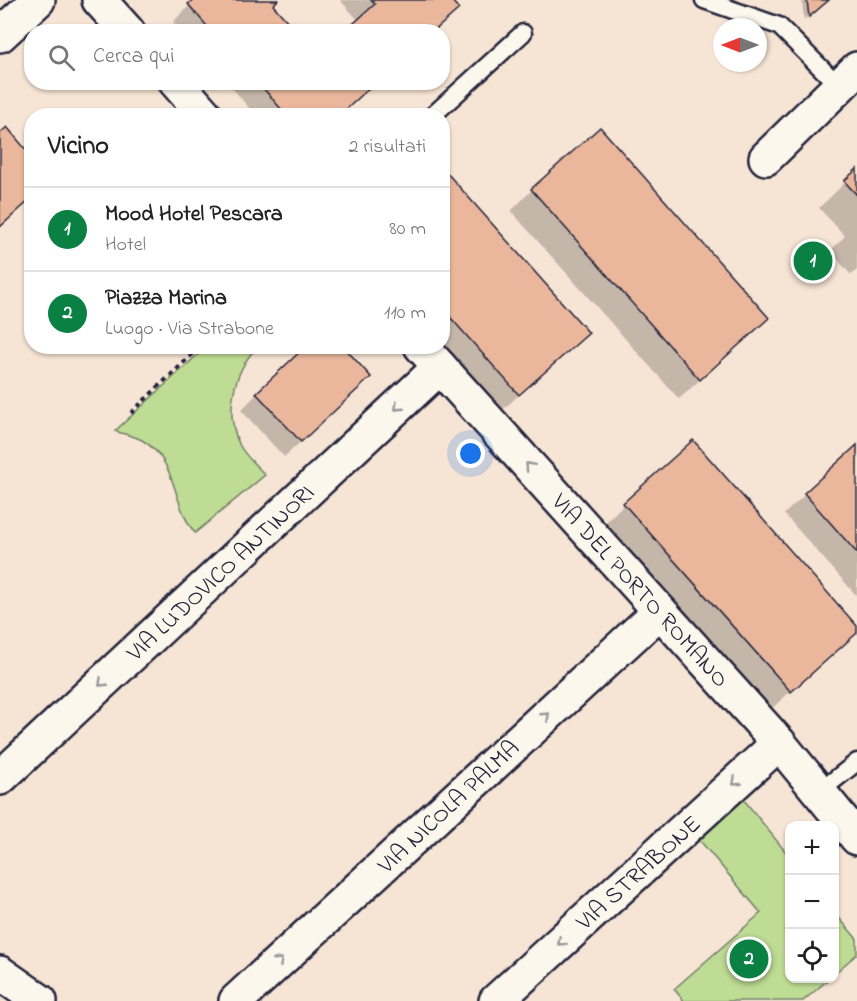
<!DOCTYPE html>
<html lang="it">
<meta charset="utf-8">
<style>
:root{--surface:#fff;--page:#f2f2f2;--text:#222;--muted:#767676;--line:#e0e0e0;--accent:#0b8043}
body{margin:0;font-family:"Indie Flower",sans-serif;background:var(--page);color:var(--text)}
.controls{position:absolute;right:18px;bottom:18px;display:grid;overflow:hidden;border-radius:12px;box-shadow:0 2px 4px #0004}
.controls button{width:54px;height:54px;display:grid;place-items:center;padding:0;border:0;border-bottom:2px solid var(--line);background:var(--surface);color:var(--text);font:30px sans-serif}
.compass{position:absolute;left:713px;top:18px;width:54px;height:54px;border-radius:50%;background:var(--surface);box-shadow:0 2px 4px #0004;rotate:270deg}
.you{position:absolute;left:471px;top:454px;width:21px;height:21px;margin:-15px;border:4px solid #fff;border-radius:50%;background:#1a73e8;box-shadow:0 0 0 9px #1a73e833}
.badge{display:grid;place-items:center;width:39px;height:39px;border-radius:50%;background:var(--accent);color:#fff;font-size:20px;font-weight:700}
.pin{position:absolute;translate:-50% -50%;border:3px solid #fff;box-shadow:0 2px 6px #0006}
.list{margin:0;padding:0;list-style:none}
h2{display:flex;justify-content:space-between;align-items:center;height:78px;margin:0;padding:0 24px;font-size:26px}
h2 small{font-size:20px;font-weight:400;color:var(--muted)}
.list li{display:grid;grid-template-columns:39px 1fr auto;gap:18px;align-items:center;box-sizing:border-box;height:84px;padding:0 24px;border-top:2px solid var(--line)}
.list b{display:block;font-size:22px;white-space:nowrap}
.list p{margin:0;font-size:20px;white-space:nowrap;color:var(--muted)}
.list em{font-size:20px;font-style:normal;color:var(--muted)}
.icon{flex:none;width:33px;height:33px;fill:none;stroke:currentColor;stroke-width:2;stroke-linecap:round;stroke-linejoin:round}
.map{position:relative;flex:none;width:857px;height:1001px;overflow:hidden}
.search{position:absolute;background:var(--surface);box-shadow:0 2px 4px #0004;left:24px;top:24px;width:426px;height:66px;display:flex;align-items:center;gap:15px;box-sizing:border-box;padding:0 21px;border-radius:24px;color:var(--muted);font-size:22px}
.panel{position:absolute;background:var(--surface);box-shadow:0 2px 4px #0004;left:24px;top:108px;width:426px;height:246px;border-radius:24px}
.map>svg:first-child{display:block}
</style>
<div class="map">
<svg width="857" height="1001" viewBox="0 0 857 1001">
<rect width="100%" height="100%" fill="#f6e4d4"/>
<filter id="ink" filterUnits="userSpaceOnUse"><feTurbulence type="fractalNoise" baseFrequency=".0167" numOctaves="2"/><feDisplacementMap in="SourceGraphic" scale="12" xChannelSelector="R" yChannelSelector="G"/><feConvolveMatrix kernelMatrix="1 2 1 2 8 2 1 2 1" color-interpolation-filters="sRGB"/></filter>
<g filter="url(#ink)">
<!-- green -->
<g fill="#bfdc94" stroke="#707f68" stroke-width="1.5">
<path d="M 207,346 L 257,347 C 233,372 224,414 240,446 C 246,457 257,466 265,475 L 195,533 C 171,504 179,462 142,440 C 134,436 123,434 115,431 Z"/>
<path d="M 740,795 L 789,856 L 790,978 L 829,979 L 803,1001 L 684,1001 L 674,989 L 761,913 L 696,836 Z"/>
<path d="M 834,912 L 857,939 L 857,954 L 835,973 Z"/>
</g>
<!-- shadow -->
<g fill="#0003">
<path d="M 195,0 L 278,0 L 272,6 L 295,32 L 181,32 L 173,22 Z"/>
<path d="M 340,0 L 449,0 L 359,21 Z"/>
<path d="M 802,0 L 827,0 L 804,20 Z"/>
<path d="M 227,82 L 376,82 L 339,116 L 256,116 Z"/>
<path d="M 857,171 L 857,270 L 851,275 L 830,251 L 845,236 L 819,208 Z"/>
<path d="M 442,179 L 587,333 L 498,414 L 442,346 Z"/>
<path d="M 532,190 L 767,318 L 679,399 L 511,211 Z"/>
<path d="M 257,394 L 353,394 L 284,457 L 241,410 Z"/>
<path d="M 857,447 L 857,596 L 784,514 Z"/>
<path d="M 624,504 L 857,628 L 857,631 L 769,711 L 604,524 Z"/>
</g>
<!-- building -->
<g fill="#eab79c" stroke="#22223b" stroke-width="1.5">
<path d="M 193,0 L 278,0 L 273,5 L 297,32 L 212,32 L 188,4 Z"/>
<path d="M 371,0 L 451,0 L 459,9 L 433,32 L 344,32 L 375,4 Z"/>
<path d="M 807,0 L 829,0 L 809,17 Z"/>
<path d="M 258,82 L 376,82 L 339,116 L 287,116 Z"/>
<path d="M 7,127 L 32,157 L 32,198 L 0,227 L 0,133 Z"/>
<path d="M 600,127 L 769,318 L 700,380 L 531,189 Z"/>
<path d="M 857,169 L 857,195 L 844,181 Z"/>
<path d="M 447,173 L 589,333 L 519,395 L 442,308 L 442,177 Z"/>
<path d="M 306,346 L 343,346 L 371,377 L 301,442 L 256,393 Z"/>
<path d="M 693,440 L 857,626 L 857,633 L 791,692 L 623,503 Z"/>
<path d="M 857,445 L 857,553 L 804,493 Z"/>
</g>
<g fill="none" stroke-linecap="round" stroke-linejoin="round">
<!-- lane casing -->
<g stroke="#22223b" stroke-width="21">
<g id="lane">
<path d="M 704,0 L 779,26 L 839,86"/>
<path d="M 432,116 L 523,33"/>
<path d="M 819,792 L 857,762"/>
</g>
</g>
<!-- street casing -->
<g stroke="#22223b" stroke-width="38">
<g id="street">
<path d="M 99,0 L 128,32"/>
<path d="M 176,82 L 206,116"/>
<path d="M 766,158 L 857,69"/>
<path d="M 421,346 L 779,743 L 857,838"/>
<path d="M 0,778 L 440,367"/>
<path d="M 0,973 L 40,1001"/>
<path d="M 236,1001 L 659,612"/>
<path d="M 496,1001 L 779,743"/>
</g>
</g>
<!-- primary casing -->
<g stroke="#22223b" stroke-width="38">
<path id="primary" d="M 0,35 L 38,0"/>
</g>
<!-- path -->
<path stroke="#22223b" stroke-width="4" stroke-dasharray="4.5 4.5" stroke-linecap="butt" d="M 131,413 L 201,346"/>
<!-- lane -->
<use href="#lane" stroke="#fbf7ec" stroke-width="16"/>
<!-- street -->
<use href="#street" stroke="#fbf7ec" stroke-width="33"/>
<!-- primary -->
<use href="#primary" stroke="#fbf7ec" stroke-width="33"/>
</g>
<!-- one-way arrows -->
<defs><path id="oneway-chevron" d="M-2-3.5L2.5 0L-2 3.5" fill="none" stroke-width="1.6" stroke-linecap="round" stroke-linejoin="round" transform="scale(1.5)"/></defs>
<g stroke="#99979c">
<use href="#oneway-chevron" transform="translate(398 407) rotate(137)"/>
<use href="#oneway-chevron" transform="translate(529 466) rotate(-132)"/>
<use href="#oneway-chevron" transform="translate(102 683) rotate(137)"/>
<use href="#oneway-chevron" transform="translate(546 716) rotate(-43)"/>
<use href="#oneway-chevron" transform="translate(736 782) rotate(138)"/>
<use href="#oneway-chevron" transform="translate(561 942) rotate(138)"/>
<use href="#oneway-chevron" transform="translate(279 961) rotate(-43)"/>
</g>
</g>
<g text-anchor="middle" stroke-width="4.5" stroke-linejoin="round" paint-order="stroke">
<!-- street labels -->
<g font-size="24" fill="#22223b" stroke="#fbf7ec">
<text transform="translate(220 572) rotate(-43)" y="8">VIA LUDOVICO ANTINORI</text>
<text transform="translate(641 590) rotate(48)" y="8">VIA DEL PORTO ROMANO</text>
<text transform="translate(448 806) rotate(-43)" y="8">VIA NICOLA PALMA</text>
<text transform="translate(638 872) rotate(-42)" y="8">VIA STRABONE</text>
</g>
</g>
</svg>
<div class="controls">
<button>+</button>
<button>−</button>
<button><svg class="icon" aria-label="locate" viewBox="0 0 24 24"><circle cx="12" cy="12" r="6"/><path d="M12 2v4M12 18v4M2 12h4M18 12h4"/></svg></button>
</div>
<svg class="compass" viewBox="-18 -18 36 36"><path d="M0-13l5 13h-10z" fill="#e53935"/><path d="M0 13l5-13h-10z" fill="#767676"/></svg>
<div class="you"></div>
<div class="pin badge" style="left:813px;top:261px">1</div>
<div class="pin badge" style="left:749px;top:959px">2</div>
<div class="search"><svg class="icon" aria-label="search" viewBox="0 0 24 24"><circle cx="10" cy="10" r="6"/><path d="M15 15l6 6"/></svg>Cerca qui</div>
<section class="panel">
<h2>Vicino<small>2 risultati</small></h2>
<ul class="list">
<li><span class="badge">1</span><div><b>Mood Hotel Pescara</b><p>Hotel</p></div><em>80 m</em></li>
<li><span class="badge">2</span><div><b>Piazza Marina</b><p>Luogo · Via Strabone</p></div><em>110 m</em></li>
</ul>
</section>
</div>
